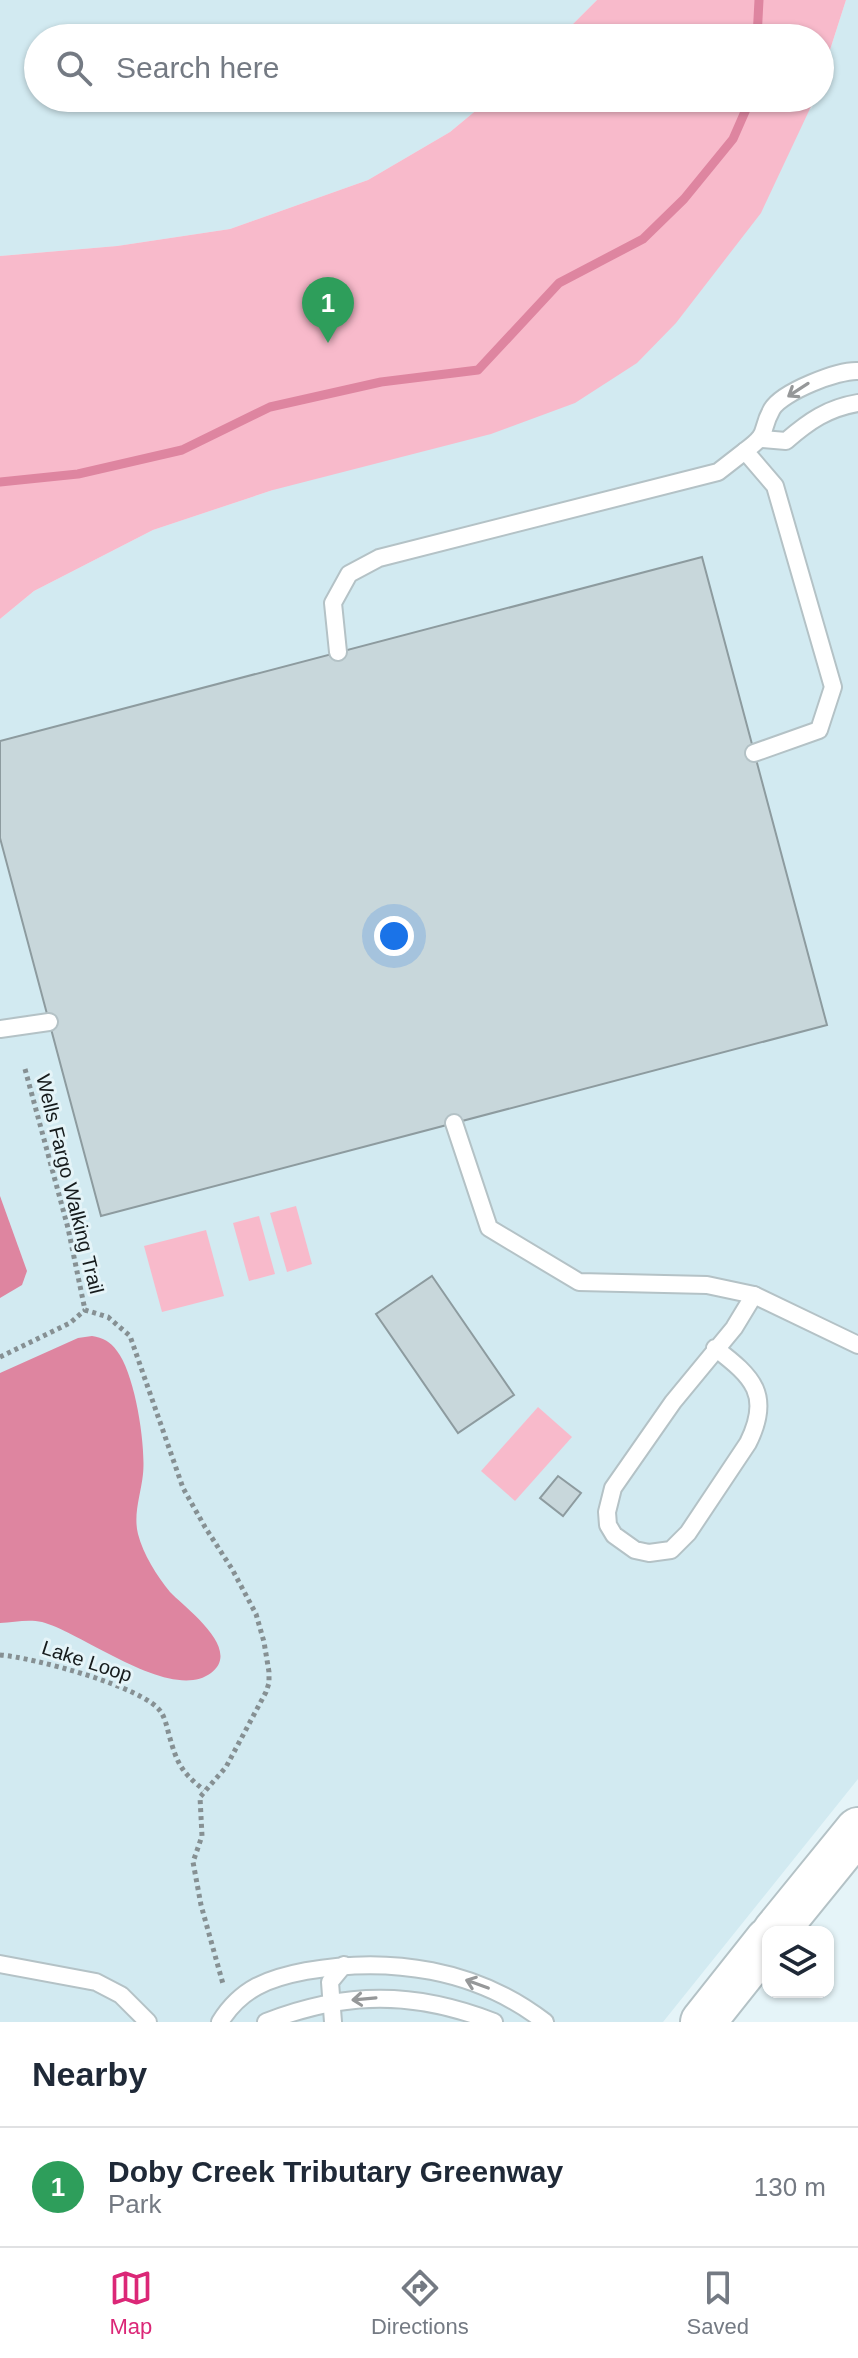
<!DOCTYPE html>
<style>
:root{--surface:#fff;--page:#f6f6f7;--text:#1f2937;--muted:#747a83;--line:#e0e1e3;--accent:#db2777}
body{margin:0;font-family:Arial,sans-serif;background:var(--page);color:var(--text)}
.controls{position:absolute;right:24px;bottom:24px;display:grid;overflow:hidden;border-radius:16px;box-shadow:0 2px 6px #0004}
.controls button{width:72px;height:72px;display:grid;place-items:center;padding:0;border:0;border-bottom:2px solid var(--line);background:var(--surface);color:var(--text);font:40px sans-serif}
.you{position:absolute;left:394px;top:936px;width:28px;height:28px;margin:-20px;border:6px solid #fff;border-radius:50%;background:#1a73e8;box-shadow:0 0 0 12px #1a73e833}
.badge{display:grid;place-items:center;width:52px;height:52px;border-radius:50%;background:var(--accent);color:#fff;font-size:26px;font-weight:700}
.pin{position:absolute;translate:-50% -66px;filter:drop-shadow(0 2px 4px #0008)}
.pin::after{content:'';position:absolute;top:42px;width:28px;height:24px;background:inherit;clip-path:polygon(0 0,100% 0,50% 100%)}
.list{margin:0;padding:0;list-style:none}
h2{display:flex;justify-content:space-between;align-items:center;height:104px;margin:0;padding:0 32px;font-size:34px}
h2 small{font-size:26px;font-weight:400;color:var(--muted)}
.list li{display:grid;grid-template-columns:52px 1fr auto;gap:24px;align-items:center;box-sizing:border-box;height:120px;padding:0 32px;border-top:2px solid var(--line)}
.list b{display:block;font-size:30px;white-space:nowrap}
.list p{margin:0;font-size:26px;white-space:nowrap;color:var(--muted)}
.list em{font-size:26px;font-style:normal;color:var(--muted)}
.icon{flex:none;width:44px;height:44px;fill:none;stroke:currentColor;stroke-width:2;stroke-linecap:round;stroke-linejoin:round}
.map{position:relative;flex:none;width:858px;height:2022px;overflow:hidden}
.search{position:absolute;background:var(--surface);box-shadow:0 2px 6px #0004;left:24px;right:24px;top:24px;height:88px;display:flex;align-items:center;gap:20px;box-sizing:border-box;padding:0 28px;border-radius:44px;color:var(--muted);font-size:30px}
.sheet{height:224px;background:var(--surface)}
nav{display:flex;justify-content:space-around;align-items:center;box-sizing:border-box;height:112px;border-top:2px solid var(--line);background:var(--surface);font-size:22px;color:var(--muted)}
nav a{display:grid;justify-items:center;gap:4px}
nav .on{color:var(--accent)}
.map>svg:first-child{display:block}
</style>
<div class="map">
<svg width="858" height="2022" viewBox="0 0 858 2022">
<rect width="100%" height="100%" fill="#e5f4f8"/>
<!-- built -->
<g fill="#d2eaf1">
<path d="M 0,0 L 597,0 L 559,38 L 38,38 L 38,98 L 491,98 L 450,132 L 368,180 L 230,229 L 117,246 L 0,256 Z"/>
<path d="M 846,0 L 858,0 L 858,1779 L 663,2022 L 0,2022 L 0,619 L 34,591 L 153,530 L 273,490 L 812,108 L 815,98 L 820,98 L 820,81 Z"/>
</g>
<!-- green -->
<g fill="#f8bacb">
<path d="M 597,0 L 846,0 L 820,81 L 820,38 L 559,38 Z"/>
<path d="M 491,98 L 815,98 L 761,213 L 676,323 L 637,363 L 575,403 L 491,434 L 273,490 L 153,530 L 34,591 L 0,619 L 0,256 L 117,246 L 230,229 L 368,180 L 450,132 Z"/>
<path d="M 296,1206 L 312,1264 L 287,1272 L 270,1213 Z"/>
<path d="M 259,1216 L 275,1274 L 249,1281 L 233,1223 Z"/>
<path d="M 206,1230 L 224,1296 L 162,1312 L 144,1246 Z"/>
<path d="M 538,1407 L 572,1437 L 515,1501 L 481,1471 Z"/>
</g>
<!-- water -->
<g fill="#de85a0">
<path d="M 0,1196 L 27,1271 L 22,1285 L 0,1298 Z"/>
<path d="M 92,1336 C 103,1338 110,1341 117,1351 C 135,1374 146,1445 143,1474 C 141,1494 133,1514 138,1534 C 143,1554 157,1576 170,1592 C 185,1608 243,1649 211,1673 C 171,1703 83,1633 42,1622 C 29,1619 14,1622 0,1623 L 0,1373 L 78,1338 Z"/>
</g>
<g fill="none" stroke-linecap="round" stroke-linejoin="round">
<!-- stream -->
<g stroke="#de85a0" stroke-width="9">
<path d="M 757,38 L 759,0"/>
<path d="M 0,482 L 78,474 L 182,450 L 270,407 L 381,382 L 478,370 L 559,283 L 643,239 L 684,199 L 733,139 L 751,98"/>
</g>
</g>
<!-- building -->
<g fill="#c8d7db" stroke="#8d9b9f" stroke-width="2">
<path d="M 702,557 L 827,1025 L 101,1216 L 0,838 L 0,741 Z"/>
<path d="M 432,1276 L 514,1395 L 458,1433 L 376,1314 Z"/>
<path d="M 558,1476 L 581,1493 L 563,1516 L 540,1498 Z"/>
</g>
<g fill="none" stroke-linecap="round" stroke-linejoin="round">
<!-- lane casing -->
<g stroke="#b4c2c6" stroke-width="20">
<g id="lane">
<path d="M 762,439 L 786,441 C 809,421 828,408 858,403"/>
<path d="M 338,652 L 333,603 L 349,574 L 379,558 L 718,472 L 745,451"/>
<path d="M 754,753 L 819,730 L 833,687 L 775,486 L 745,451 C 771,432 759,432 772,409 C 782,392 838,370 858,371"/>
<path d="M 0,1029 L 49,1022"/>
<path d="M 454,1123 L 489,1228 L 579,1282 L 707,1285 L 754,1295"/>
<path d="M 715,1348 C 753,1377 772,1395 748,1443 L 688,1533 L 671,1550 L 649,1553 L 635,1550 L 614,1535 L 608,1525 L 607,1512 L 613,1488 L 673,1402 L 734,1328 L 754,1295 L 858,1345"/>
<path d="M 0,1964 L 96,1982 L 121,1995 L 148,2022"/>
<path d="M 220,2022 C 241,1988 269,1978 306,1971 C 390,1956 477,1969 545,2022"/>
<path d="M 266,2022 C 345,1991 415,1991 494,2022"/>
<path d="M 333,2022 L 330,1982 L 344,1965"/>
</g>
</g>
<!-- secondary casing -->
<g stroke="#b4c2c6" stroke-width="48">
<g id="secondary">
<path d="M 775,1932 L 858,1830"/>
<path d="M 703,2022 L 768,1940"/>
</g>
</g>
<!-- path -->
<g stroke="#869093" stroke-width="5" stroke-dasharray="4 4" stroke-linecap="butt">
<path d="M 25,1069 L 68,1228 L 85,1310 L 108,1317 L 130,1336 L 183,1488 L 205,1527 L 232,1569 L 256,1614 L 264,1642 L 269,1672 L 269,1683 L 266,1692 L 226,1767 L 200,1797 L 202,1836 L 193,1862 L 201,1905 L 223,1984"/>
<path d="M 0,1357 L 70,1323 L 85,1310"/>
<path d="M 0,1655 C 31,1657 145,1687 161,1712 C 165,1718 167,1727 169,1735 C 177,1763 181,1772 204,1790"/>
</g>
<!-- lane -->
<use href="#lane" stroke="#fff" stroke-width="16"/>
<!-- secondary -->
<use href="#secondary" stroke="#fff" stroke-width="44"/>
</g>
<!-- one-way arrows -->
<defs><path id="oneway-shaft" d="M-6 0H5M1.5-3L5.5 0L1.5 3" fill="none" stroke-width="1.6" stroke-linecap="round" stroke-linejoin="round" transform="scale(2)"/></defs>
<g stroke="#969899">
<use href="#oneway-shaft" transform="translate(798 390) rotate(147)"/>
<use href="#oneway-shaft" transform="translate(477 1984) rotate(-160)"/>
<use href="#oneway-shaft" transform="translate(364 1999) rotate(175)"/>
</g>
<g text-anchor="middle" stroke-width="6" stroke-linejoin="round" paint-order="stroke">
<!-- street labels -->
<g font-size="20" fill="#161b1c" stroke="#e5f4f8">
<text transform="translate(70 1184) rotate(76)" y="7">Wells Fargo Walking Trail</text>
<text transform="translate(87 1661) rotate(18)" y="7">Lake Loop</text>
</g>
</g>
</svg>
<div class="controls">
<button><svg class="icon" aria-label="layers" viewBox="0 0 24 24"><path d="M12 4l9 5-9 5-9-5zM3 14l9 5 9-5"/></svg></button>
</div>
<div class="you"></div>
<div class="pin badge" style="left:328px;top:343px;background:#2e9e5b">1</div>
<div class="search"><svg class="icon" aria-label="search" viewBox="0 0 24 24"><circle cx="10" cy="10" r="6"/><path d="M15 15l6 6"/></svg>Search here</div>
</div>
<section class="sheet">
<h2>Nearby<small></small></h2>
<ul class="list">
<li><span class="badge" style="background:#2e9e5b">1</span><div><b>Doby Creek Tributary Greenway</b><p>Park</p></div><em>130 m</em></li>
</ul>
</section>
<nav>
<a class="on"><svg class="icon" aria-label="map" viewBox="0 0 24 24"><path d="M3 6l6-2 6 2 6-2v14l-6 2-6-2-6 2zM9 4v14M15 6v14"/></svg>Map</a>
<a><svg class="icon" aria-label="directions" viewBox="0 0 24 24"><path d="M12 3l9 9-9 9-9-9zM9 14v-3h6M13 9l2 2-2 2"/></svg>Directions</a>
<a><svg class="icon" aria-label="saved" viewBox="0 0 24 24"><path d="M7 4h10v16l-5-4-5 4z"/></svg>Saved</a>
</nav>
